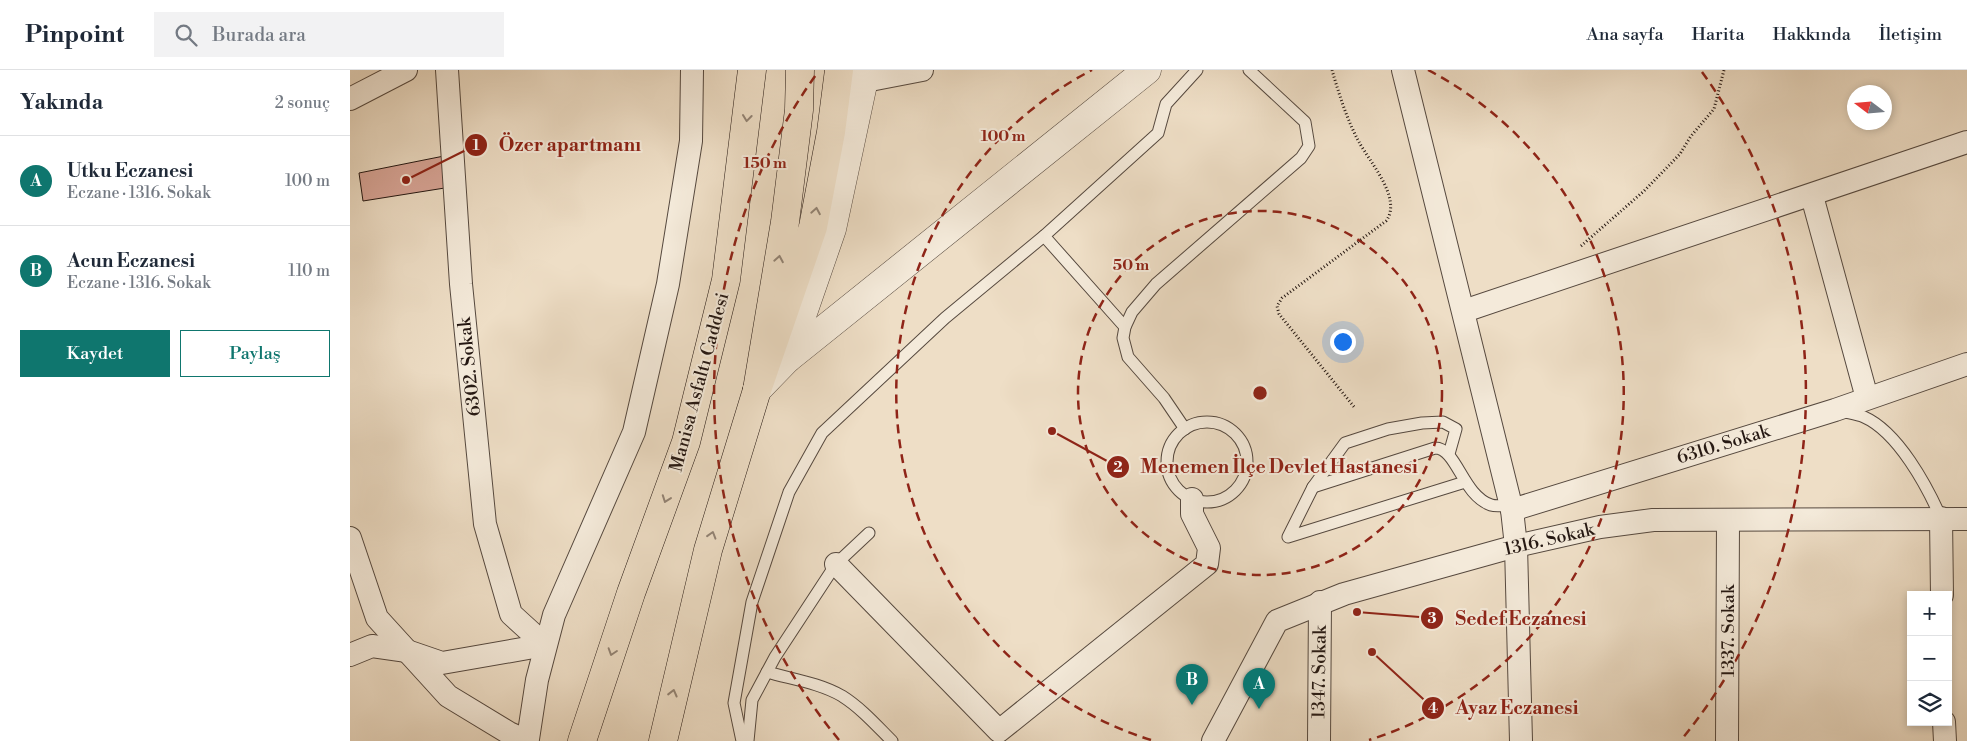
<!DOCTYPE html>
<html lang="tr">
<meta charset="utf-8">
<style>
:root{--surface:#fff;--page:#f2f2f3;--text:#1f2937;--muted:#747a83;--line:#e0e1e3;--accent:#0f766e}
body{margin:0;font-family:"Libre Bodoni",serif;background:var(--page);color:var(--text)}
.controls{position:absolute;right:15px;bottom:15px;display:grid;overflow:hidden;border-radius:0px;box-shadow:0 2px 8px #0003}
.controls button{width:45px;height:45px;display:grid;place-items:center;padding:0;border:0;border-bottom:1px solid var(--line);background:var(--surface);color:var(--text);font:25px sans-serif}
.compass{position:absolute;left:1497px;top:15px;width:45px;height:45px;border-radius:50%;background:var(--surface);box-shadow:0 2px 8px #0003;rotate:286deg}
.you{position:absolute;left:992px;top:271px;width:18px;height:18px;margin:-12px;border:4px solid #fff;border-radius:50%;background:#1a73e8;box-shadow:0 0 0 8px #1a73e833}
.badge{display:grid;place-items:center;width:32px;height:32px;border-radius:50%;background:var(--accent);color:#fff;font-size:16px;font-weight:700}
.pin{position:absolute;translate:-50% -41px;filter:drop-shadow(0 1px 2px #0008)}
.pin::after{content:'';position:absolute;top:26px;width:18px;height:15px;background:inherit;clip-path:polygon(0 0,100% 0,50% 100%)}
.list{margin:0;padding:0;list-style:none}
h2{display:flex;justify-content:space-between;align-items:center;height:65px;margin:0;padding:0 20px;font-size:21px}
h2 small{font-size:16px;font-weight:400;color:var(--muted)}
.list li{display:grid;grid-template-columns:32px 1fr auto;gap:15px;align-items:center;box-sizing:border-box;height:90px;padding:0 20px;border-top:1px solid var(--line)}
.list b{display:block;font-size:19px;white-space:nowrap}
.list p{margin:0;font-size:16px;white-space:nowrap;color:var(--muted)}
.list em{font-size:16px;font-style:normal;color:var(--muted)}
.actions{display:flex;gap:10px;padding:15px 20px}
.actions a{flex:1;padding:11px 0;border:1px solid var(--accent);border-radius:0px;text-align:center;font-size:18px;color:var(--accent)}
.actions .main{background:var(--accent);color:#fff}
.icon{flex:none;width:28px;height:28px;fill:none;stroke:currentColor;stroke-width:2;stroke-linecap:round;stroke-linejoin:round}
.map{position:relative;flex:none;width:1617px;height:671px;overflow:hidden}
header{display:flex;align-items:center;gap:30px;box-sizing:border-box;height:70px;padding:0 25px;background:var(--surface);border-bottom:1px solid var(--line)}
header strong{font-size:24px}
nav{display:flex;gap:28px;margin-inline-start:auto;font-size:18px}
.search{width:350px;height:45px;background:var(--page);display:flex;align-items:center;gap:12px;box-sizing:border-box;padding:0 18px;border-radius:0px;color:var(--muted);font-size:19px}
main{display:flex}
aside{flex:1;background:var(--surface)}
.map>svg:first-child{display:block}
</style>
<header>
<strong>Pinpoint</strong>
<div class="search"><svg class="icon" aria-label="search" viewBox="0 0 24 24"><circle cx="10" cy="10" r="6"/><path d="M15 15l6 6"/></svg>Burada ara</div>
<nav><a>Ana sayfa</a><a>Harita</a><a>Hakkında</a><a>İletişim</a></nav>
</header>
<main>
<aside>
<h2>Yakında<small>2 sonuç</small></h2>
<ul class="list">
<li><span class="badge">A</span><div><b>Utku Eczanesi</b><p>Eczane · 1316. Sokak</p></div><em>100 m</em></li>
<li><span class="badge">B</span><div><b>Acun Eczanesi</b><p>Eczane · 1316. Sokak</p></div><em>110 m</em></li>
</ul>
<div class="actions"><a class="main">Kaydet</a><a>Paylaş</a></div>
</aside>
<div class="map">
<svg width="1617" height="671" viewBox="0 0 1617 671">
<rect width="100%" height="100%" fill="#eedec6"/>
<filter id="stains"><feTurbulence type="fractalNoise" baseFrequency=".004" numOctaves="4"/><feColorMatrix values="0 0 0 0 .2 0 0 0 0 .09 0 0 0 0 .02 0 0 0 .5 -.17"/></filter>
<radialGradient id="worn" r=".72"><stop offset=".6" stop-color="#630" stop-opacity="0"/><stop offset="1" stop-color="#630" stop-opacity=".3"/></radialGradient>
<!-- building -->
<path fill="#d8a597" stroke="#241712" d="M 99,85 L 101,117 L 13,131 L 9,103 Z"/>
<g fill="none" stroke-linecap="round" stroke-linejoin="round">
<!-- service casing -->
<g stroke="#56493f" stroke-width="13">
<g id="service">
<path d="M 775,257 L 694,166 L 808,63 L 816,34 L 847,0"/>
<path d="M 1491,341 C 1498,343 1507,344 1514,347 C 1548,362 1577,416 1591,448"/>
<circle cx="857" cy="392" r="40"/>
<path d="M 835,359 L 814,328 L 778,287 L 773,268 L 775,257 L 782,242 L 806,214 L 951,88 L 959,76 L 955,52 L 899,0"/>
<path d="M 1099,384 L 1106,359 L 1093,352 L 1072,353 L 1038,359 L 995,373 L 963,417 L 938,467 L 1115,412"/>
<path d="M 963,417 L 1085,378 C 1107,378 1112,425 1141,435 C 1147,437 1155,435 1161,435"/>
<path d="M 417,602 C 441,609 470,613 492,626 C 511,638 526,655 542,671"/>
<path d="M 392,671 L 384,633 L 402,532 L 439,422 L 472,363 L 595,248 L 694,166"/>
<path d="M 398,671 L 402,630 L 425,587 L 486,494 L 519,463"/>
</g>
</g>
<!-- minor casing -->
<g stroke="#56493f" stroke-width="24">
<g id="minor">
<path d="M 97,0 L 111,214 L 135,454 L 161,544 L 195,575"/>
<path d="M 1053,0 L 1162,440"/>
<path d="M 515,11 L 572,0"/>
<path d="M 0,29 L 56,0"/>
<path d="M 1462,126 L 1517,328"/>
<path d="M 1114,241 L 1617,72"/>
<path d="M 1591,448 L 1592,525"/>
<path d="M 0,468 L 27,548 L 98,626 L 159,663 L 177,671"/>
<path d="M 486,494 L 649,661 L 857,494 L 859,478 L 842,444 L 842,429"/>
<path d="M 0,585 L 22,576 L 57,581 L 92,593 L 195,575"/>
<path d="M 1594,652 L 1595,671"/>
<path d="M 178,669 L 187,610 L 204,545 L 284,362 L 318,214 L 341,71 L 342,0"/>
<path d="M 863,671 L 927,551 L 994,524 L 1166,476 L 1250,457 L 1303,450 L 1617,449"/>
<path d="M 969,671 L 970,532"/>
<path d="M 1171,671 L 1166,476 L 1162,440 L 1485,340 L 1617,294"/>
<path d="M 1377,671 L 1378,451"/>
</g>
</g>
<!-- tertiary casing -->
<g stroke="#56493f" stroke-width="29">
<g id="tertiary">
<path d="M 437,289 L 482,159 L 516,0"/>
<path d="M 407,320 L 437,289 L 797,0"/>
</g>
</g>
<!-- trunk casing -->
<g stroke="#241712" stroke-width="29">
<g id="trunk">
<path d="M 232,671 L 281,523 L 336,372 L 376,210 L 402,0"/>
<path d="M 313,671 L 358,480 L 407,320 L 435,152 L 449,40 L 450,0"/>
</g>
</g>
<!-- motorway casing -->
<g stroke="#241712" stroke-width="29">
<path id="motorway" d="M 407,320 L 463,157 L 481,62 L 489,0"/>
</g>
<!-- path -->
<g stroke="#241712" stroke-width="3" stroke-dasharray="1 2.5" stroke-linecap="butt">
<path d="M 982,0 C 989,24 997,50 1009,72 C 1019,91 1053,129 1036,151 L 932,228 L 927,236 L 929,244 L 1005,338"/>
<path d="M 1231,176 L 1294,121 L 1330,84 L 1341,66 L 1364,39 L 1374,0"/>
</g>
<!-- service -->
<use href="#service" stroke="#f4eada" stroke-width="11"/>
<!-- minor -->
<use href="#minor" stroke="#f4eada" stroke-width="22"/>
<!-- tertiary -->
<use href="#tertiary" stroke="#f4eada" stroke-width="28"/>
<!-- trunk -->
<use href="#trunk" stroke="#eedec6" stroke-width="28"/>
<!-- motorway -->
<use href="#motorway" stroke="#eedec6" stroke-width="28"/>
</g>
<!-- one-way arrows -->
<defs><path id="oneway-chevron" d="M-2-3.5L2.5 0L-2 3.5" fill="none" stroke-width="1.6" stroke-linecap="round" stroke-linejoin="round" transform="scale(1.25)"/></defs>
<g stroke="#938475">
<use href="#oneway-chevron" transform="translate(397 48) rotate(97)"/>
<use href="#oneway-chevron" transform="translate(466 141) rotate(-80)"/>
<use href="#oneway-chevron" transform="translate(429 189) rotate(-80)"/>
<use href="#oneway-chevron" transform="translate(316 429) rotate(110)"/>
<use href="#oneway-chevron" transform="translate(362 465) rotate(-73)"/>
<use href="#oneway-chevron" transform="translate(262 582) rotate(108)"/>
<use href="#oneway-chevron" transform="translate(323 623) rotate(-76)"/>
</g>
<!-- distance rings -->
<g fill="none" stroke="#8f2418" stroke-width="2.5" stroke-dasharray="9 6">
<circle cx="910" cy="323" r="182"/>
<path d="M801 670A364 364 0 0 1 742 0M1078 0A364 364 0 0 1 1019 670"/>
<path d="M489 670A546 546 0 0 1 468 2M1352 2A546 546 0 0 1 1331 670"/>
</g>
<g text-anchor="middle" stroke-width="4" stroke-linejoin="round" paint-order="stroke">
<!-- street labels -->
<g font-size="18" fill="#241712" stroke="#f4eada">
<text transform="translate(119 297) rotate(-96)" y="6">6302. Sokak</text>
<text transform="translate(349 312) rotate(-75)" y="6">Manisa Asfaltı Caddesi</text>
<text transform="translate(1373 374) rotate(-17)" y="6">6310. Sokak</text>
<text transform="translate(1199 469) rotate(-13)" y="6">1316. Sokak</text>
<text transform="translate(1378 561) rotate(-90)" y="6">1337. Sokak</text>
<text transform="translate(969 602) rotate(-89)" y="6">1347. Sokak</text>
</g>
</g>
<circle cx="910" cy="323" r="8" fill="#8f2418" stroke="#f4eada" stroke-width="2.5"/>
<g font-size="15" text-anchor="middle" font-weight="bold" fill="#8f2418" stroke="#f4eada" stroke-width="4" stroke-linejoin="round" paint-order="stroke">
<text x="653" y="71">100 m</text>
<text x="415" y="98">150 m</text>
<text x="781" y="200">50 m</text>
</g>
<!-- callouts -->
<path fill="none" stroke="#8f2418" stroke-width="2" d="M56 110L126 75M702 361L768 397M1007 542L1082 548M1022 582L1083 638"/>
<g fill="#8f2418" stroke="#f4eada" stroke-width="2">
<circle cx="56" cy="110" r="5"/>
<circle cx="702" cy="361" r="5"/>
<circle cx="1007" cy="542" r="5"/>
<circle cx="1022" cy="582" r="5"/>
<circle cx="126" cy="75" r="12"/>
<circle cx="768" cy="397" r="12"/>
<circle cx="1082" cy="548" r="12"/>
<circle cx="1083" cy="638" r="12"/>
</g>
<g font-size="15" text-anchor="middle" font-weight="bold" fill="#fff">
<text x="126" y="80">1</text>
<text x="768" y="402">2</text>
<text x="1082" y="553">3</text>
<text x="1083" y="643">4</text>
</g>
<g font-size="19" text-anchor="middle" font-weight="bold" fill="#8f2418" stroke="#f4eada" stroke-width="4" stroke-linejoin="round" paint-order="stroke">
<text x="220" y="81">Özer apartmanı</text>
<text x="929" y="403">Menemen İlçe Devlet Hastanesi</text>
<text x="1171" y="555">Sedef Eczanesi</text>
<text x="1167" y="644">Ayaz Eczanesi</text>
</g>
<rect width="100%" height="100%" filter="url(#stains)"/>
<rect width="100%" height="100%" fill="url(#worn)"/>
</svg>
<div class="controls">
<button>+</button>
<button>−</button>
<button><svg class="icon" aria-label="layers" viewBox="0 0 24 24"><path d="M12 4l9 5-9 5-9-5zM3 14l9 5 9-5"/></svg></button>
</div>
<svg class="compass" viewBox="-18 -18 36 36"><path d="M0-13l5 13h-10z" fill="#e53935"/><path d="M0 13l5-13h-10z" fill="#747a83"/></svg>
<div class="you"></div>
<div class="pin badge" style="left:909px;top:639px">A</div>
<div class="pin badge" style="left:842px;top:635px">B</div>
</div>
</main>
